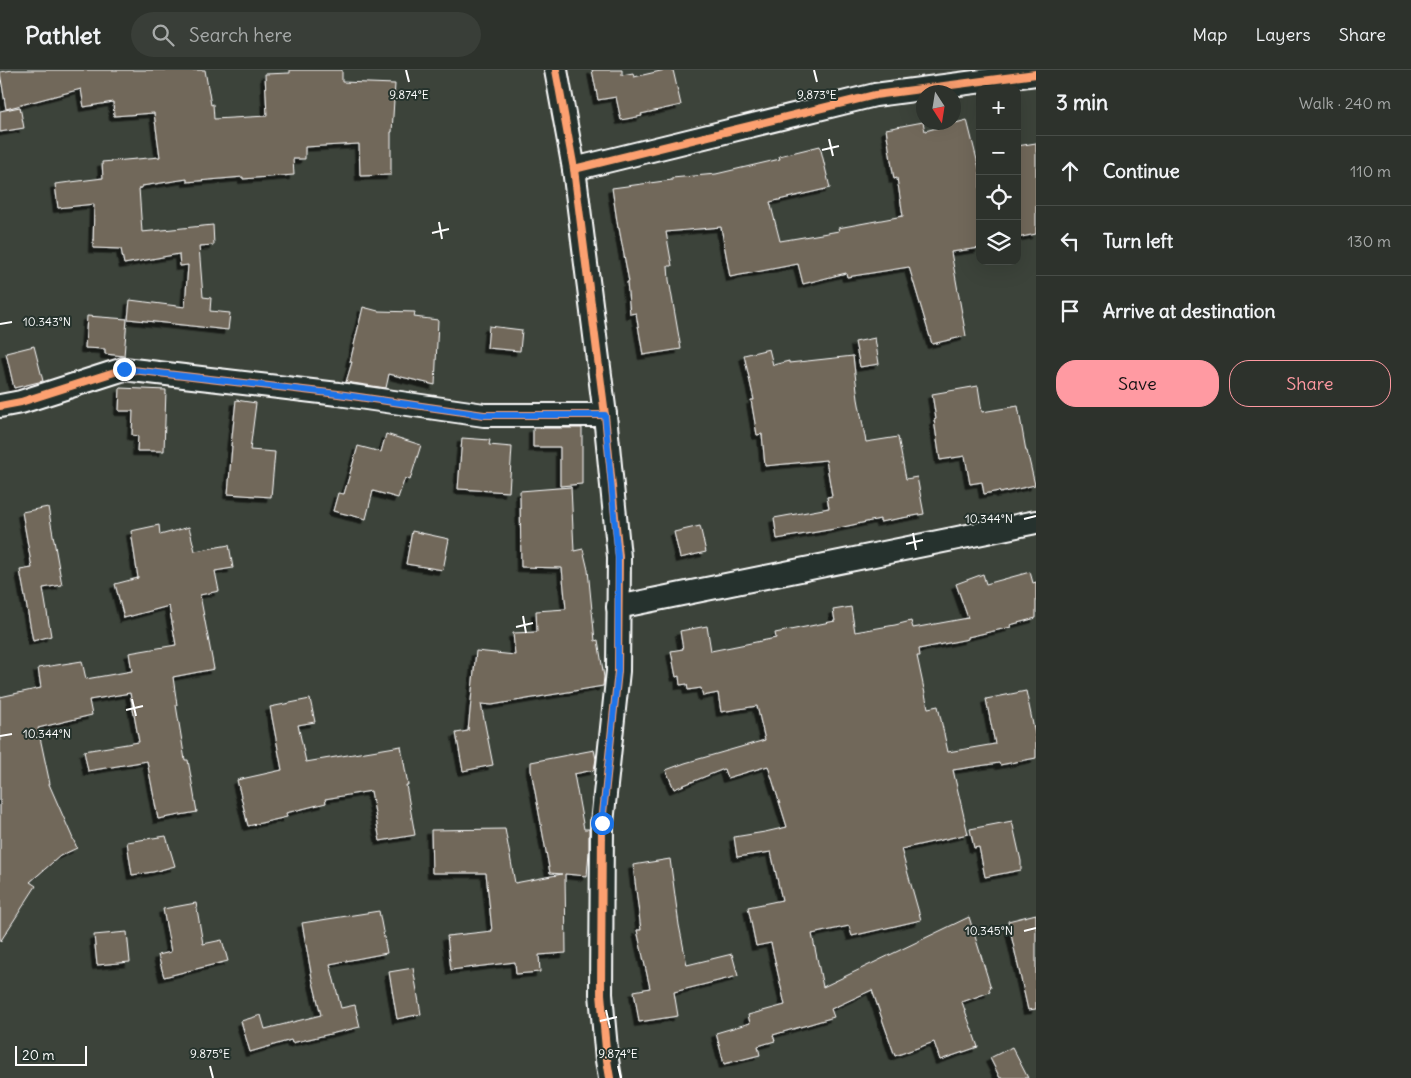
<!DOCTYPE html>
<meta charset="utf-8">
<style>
:root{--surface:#2d322c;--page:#393e38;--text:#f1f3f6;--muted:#a7aaa9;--line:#484d48;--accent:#ff9aa2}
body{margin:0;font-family:Delius,sans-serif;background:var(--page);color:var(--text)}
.controls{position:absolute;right:15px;top:15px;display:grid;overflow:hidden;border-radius:10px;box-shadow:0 5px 20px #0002}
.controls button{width:45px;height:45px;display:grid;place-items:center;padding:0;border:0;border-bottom:1px solid var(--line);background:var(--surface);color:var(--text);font:25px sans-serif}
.compass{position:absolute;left:916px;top:15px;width:45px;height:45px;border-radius:50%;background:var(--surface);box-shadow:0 5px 20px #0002;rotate:168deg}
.scale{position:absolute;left:15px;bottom:12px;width:72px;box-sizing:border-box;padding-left:5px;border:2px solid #fff;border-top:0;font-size:14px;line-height:18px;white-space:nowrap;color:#fff;-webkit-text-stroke:4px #26332d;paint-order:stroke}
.stop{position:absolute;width:15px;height:15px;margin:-11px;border:4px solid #1a73e8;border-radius:50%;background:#fff}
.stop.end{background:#1a73e8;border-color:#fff;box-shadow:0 1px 5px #0008}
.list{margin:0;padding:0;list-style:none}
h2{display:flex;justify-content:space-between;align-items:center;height:65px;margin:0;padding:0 20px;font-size:21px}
h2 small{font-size:16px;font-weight:400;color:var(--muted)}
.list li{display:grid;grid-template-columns:32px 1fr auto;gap:15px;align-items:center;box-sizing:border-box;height:70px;padding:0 20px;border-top:1px solid var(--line)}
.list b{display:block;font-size:19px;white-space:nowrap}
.list em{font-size:16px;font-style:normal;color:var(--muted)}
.actions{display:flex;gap:10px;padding:15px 20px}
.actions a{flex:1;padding:11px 0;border:1px solid var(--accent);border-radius:20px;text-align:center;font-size:18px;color:var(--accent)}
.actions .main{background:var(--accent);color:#111}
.icon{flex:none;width:28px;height:28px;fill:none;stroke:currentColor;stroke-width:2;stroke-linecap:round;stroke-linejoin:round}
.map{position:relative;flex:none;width:1036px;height:1008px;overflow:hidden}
header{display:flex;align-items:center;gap:30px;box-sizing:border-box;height:70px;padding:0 25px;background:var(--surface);border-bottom:1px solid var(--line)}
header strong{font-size:24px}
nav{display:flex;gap:28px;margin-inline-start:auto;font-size:18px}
.search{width:350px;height:45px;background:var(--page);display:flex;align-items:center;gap:12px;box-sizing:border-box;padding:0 18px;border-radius:28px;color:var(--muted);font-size:19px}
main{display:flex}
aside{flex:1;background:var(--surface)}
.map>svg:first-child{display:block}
</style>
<header>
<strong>Pathlet</strong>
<div class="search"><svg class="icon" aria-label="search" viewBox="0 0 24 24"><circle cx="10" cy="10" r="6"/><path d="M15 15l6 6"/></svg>Search here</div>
<nav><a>Map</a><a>Layers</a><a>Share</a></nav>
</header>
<main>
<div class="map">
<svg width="1036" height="1008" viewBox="0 0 1036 1008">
<defs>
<filter id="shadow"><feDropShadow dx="-4.5" dy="4.5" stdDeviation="0" flood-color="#0009"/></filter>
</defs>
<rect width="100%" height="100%" fill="#3c433a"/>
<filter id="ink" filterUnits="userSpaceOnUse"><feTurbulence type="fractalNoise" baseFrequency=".02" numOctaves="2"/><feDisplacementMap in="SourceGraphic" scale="10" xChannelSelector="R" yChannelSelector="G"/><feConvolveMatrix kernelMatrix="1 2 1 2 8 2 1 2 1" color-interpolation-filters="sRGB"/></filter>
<g filter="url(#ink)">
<!-- building -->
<g fill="#71675a" stroke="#fff" filter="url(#shadow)">
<path d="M 13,0 L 205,0 L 211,35 L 213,34 L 214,49 L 267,46 L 265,4 L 290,3 L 290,0 L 342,0 L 342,12 L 395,14 L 392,62 L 391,62 L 391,105 L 360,106 L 359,74 L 305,77 L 305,89 L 293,89 L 294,105 L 243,109 L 243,107 L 187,112 L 187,109 L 142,116 L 142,118 L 139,118 L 142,162 L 213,155 L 214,175 L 199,176 L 203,227 L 211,228 L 210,241 L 230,243 L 228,260 L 128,249 L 130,230 L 185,237 L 188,195 L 180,196 L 179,184 L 124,194 L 121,179 L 93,178 L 94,134 L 58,138 L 55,114 L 103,108 L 102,92 L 160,87 L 154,43 L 114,46 L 113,32 L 84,37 L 81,19 L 6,39 L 0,2 Z"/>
<path d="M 592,0 L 622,0 L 622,5 L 633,3 L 634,7 L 665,0 L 673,0 L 681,35 L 641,44 L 642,46 L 621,50 L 616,27 L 598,30 Z"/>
<path d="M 20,37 L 24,58 L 0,62 L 0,41 Z"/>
<path d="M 967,50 L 980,102 L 980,178 L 951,182 L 966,266 L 932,274 L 909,197 L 847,207 L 846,203 L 803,214 L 798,194 L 730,207 L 721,157 L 666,162 L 672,196 L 668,196 L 669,210 L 681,279 L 643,285 L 636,243 L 630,244 L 627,212 L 629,212 L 619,158 L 618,158 L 612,118 L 672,110 L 672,108 L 716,104 L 780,89 L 779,86 L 820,76 L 830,118 L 770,132 L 780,171 L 839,161 L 838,158 L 903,146 L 897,108 L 894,109 L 886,59 L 923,52 L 925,61 Z"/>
<path d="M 1036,73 L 1036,164 L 1017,168 L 1017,76 Z"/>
<path d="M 363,237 L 378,241 L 415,242 L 414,247 L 438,250 L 435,315 L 389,304 L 386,318 L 346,312 L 352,292 L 350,292 Z"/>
<path d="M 87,246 L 127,249 L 124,286 L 105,284 L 105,279 L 85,278 Z"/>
<path d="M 489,256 L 522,260 L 520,281 L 487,278 Z"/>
<path d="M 875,268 L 879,294 L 860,297 L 855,272 Z"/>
<path d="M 34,276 L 43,311 L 14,318 L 6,283 Z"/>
<path d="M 769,279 L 773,295 L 789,291 L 789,293 L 853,286 L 858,329 L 866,372 L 898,367 L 906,409 L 917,407 L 924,444 L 880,452 L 880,449 L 834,459 L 777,469 L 774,448 L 829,438 L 827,427 L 832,426 L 826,390 L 765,396 L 762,364 L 757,365 L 751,330 L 754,330 L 744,285 Z"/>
<path d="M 978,316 L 982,342 L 1018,336 L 1026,381 L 1027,381 L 1035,415 L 1000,423 L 999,421 L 984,424 L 982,412 L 970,414 L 965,386 L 940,390 L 934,350 L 936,349 L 932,324 Z"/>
<path d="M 120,318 L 166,320 L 164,381 L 137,381 L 138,366 L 132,365 L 133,341 L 119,341 Z"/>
<path d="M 236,330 L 256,333 L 250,380 L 275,382 L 271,427 L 228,424 L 232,376 L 231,376 Z"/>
<path d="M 533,358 L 582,358 L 582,414 L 560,416 L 560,377 L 533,377 Z"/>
<path d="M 386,364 L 421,375 L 410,410 L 405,408 L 398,428 L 373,421 L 366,449 L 333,441 L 338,423 L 344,424 L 358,376 L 381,382 Z"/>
<path d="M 462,368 L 490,370 L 489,375 L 512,377 L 509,422 L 458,419 Z"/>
<path d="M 571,417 L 574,481 L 583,479 L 588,500 L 595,571 L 598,570 L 604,607 L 603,616 L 492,635 L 481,634 L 493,695 L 463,701 L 456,663 L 468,661 L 476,581 L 515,585 L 513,563 L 537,562 L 536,541 L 566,539 L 562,498 L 521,497 L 520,421 Z"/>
<path d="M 48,437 L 62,515 L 43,518 L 51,566 L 33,571 L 20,500 L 32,498 L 22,442 Z"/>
<path d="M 159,455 L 160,465 L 189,457 L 195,481 L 229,475 L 233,498 L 215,501 L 219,521 L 200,525 L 214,599 L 173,607 L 177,635 L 176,635 L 185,690 L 188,690 L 197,742 L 158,749 L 147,691 L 88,701 L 84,681 L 139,672 L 130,623 L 89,630 L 92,645 L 38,658 L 50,714 L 49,714 L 77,778 L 60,786 L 30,812 L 36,816 L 0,872 L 0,627 L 41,618 L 38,598 L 82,591 L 86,609 L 132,601 L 129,583 L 176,575 L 169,536 L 124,548 L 115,514 L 138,508 L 131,461 Z"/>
<path d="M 700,456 L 706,482 L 680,488 L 674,462 Z"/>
<path d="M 412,461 L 449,469 L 443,500 L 406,494 Z"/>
<path d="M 1030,502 L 1033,513 L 1036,512 L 1036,548 L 1010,555 L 1011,557 L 968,567 L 968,569 L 919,579 L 920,586 L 917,586 L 928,638 L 938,636 L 948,682 L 995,674 L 986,629 L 1026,621 L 1036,669 L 1036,688 L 1000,695 L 999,693 L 953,700 L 968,764 L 901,779 L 921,850 L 852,866 L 849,856 L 812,864 L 823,917 L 969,847 L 991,918 L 989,919 L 990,922 L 962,932 L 978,977 L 940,990 L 934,972 L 895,986 L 872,920 L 831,939 L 834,947 L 773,965 L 775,971 L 758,976 L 760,985 L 724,994 L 716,963 L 750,953 L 748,945 L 785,935 L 771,873 L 756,876 L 748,837 L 782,830 L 771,782 L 737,787 L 734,767 L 765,762 L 787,757 L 768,696 L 727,708 L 724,699 L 674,719 L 666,700 L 685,693 L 765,670 L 757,636 L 721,642 L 718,623 L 703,626 L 701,618 L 688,620 L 687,614 L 680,615 L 679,606 L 676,607 L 671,581 L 683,579 L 680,561 L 707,556 L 711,581 L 776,568 L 775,563 L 835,551 L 833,540 L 851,537 L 855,562 L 895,555 L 911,551 L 913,558 L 968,548 L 956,514 L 983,504 L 986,514 Z"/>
<path d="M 310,629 L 315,652 L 298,655 L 306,692 L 401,676 L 408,715 L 406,715 L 415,765 L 380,771 L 371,721 L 325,729 L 326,733 L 286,743 L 287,747 L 248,756 L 237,710 L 282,700 L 270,637 Z"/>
<path d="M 594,680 L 596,689 L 594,700 L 574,704 L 584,759 L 589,759 L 589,782 L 587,806 L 565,804 L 566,883 L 539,885 L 540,902 L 516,904 L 515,892 L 451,900 L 447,866 L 492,861 L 486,803 L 432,803 L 431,760 L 505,759 L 515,813 L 562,804 L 550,803 L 531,700 L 531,692 Z"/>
<path d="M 1012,751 L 1021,791 L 1021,800 L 985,807 L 979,777 L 974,778 L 970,759 Z"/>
<path d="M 166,766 L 175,796 L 153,802 L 132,805 L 127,772 Z"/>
<path d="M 670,789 L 679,855 L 687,895 L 732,884 L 738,906 L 674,922 L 678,946 L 639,952 L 634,921 L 650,918 L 637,860 L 641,860 L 633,795 Z"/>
<path d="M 196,833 L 203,874 L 222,870 L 228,891 L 164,907 L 158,885 L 171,882 L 163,839 Z"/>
<path d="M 379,841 L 387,883 L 330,894 L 341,938 L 355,935 L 360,957 L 292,973 L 291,970 L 250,982 L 241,951 L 261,945 L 265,959 L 321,945 L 312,908 L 302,853 Z"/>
<path d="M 1036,844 L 1036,939 L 1028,940 L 1008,851 Z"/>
<path d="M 127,862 L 130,892 L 97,895 L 94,865 Z"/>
<path d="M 413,898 L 421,944 L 397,949 L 389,902 Z"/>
<path d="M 1012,977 L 1028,1008 L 1000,1008 L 990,988 Z"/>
</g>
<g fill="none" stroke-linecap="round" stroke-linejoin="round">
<!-- minor casing -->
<g stroke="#fff" stroke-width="26">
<g id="minor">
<path d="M 556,0 L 574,99 L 605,345 L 619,487 L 618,601 L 602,753 L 601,924 L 607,990 L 610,1008"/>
<path d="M 574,99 L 875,25 L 1036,4"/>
<path d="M 0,336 L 21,332 L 124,299 L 338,324 L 484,345 L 605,345"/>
<path d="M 618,537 L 1036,452"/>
</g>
</g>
<!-- minor -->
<use href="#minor" stroke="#26332d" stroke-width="22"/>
<!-- cycleway casing -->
<g stroke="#26332d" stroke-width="11">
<g id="cycleway">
<path d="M 556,0 L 574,99 L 605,345 L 619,487 L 618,601 L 602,753 L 601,924 L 607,990 L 610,1008"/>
<path d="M 574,99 L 875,25 L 1036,4"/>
<path d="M 0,336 L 21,332 L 124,299 L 338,324 L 484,345 L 605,345"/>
</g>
</g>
<!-- cycleway -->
<use href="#cycleway" stroke="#fca06f" stroke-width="8"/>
</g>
</g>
<g fill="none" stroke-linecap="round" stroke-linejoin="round" filter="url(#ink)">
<!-- route -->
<path stroke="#1a73e8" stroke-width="6" d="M 124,299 L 338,324 L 484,345 L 605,345 L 618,488 L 618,601 L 602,753"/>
</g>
<!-- ticks -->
<path fill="none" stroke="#fff" stroke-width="2" d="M 406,0 L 409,12M 814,0 L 817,12M 829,69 L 833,86M 822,80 L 839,76M 439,152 L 442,169M 432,163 L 449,159M 0,254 L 12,252M 1024,449 L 1036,446M 913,463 L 916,480M 906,474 L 923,470M 523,546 L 526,563M 516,557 L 533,553M 132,629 L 136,646M 126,640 L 143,636M 0,666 L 12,664M 1024,861 L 1036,858M 606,940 L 610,958M 600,951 L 617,947M 210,996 L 213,1008M 618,996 L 621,1008"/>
<g font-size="12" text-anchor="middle" fill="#fff" stroke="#26332d" stroke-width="4" stroke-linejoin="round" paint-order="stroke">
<text x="409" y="29">9.874°E</text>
<text x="817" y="29">9.873°E</text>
<text x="47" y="256">10.343°N</text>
<text x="989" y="453">10.344°N</text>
<text x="47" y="668">10.344°N</text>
<text x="989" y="865">10.345°N</text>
<text x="210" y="988">9.875°E</text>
<text x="618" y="988">9.874°E</text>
</g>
</svg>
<div class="controls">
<button>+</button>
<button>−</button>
<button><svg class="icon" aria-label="locate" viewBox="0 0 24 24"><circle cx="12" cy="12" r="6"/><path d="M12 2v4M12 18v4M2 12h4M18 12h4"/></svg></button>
<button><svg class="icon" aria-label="layers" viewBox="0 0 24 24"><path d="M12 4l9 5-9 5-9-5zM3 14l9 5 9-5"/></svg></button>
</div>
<svg class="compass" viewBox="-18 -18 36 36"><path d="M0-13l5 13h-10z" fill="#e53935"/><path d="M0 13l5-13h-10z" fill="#a7aaa9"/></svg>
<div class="scale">20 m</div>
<div class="stop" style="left:602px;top:753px"></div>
<div class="stop end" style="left:124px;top:299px"></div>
</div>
<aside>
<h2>3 min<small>Walk · 240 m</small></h2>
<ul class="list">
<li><svg class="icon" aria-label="ahead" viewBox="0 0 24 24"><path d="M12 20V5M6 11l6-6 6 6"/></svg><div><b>Continue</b></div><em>110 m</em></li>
<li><svg class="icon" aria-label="left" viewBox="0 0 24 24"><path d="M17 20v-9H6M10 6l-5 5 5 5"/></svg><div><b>Turn left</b></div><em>130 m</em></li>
<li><svg class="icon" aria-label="arrive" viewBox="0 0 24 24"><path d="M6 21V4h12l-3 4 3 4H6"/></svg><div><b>Arrive at destination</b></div></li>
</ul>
<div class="actions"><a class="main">Save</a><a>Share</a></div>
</aside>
</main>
